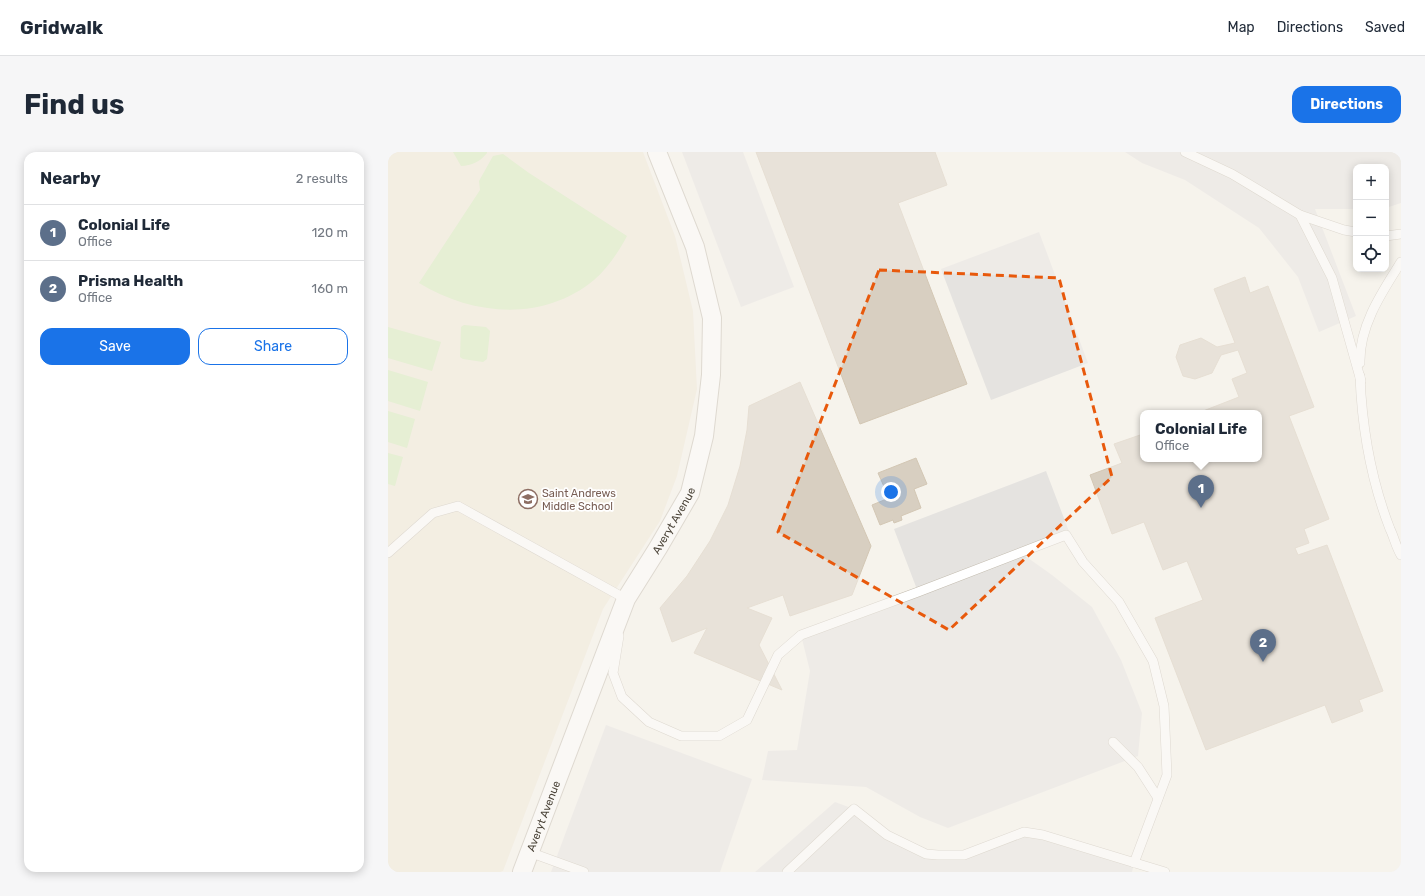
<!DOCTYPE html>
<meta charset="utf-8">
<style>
:root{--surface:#fff;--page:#f6f6f7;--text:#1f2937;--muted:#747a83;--line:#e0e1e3;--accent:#1a73e8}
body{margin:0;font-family:Rubik,sans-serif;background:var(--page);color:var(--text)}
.controls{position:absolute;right:12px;top:12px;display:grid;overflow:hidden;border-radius:8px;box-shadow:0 2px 10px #0003}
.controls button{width:36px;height:36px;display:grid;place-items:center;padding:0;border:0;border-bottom:1px solid var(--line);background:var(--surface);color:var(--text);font:20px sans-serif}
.you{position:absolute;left:503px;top:340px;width:14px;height:14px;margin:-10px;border:3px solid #fff;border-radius:50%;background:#1a73e8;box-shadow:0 0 0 6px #1a73e833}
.badge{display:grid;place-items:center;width:26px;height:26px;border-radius:50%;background:var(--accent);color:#fff;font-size:13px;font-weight:700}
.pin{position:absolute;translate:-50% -33px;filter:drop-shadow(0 1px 2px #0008)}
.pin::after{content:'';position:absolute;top:21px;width:14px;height:12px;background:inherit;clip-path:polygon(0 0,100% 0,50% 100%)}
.popup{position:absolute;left:752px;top:258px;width:122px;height:52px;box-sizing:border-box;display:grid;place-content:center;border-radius:8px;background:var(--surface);filter:drop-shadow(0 1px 3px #0005);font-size:13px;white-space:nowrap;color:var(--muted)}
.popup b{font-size:15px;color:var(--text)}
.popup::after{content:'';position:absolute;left:50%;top:100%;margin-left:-8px;border:8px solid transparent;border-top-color:var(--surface)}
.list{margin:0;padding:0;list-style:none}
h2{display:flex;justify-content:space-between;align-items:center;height:52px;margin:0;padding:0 16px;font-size:17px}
h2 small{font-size:13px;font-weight:400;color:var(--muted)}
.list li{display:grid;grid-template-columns:26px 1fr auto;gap:12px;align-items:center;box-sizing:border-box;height:56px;padding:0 16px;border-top:1px solid var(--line)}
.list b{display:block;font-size:15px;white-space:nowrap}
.list p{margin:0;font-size:13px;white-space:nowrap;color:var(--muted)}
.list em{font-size:13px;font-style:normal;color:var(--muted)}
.actions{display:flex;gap:8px;padding:12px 16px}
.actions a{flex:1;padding:9px 0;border:1px solid var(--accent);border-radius:12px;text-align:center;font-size:14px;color:var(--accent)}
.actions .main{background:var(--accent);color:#fff}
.icon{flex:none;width:22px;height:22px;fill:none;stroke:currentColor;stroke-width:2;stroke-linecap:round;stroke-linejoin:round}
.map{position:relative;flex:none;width:1013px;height:720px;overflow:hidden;border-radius:12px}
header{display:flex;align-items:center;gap:24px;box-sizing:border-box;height:56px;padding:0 20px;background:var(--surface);border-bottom:1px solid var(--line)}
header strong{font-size:19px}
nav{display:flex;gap:22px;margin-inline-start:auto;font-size:14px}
.intro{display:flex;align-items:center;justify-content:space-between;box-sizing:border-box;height:96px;padding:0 24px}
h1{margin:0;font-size:28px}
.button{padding:10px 18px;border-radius:12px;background:var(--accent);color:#fff;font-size:14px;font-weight:700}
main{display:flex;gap:24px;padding:0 24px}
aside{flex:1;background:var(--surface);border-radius:12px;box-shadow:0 2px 10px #0003}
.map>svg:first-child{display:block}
</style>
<header>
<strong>Gridwalk</strong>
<nav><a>Map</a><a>Directions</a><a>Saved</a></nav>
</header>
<div class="intro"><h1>Find us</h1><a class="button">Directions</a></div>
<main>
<aside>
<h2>Nearby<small>2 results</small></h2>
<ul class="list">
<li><span class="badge" style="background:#5c6f8a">1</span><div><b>Colonial Life</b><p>Office</p></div><em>120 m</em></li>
<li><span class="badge" style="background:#5c6f8a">2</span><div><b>Prisma Health</b><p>Office</p></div><em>160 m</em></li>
</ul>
<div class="actions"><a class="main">Save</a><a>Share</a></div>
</aside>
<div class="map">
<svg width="1013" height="720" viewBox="0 0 1013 720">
<rect width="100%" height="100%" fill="#f6f3ec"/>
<!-- education -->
<path fill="#efe8d6" d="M 0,0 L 255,0 L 287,84 L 305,159 L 309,237 L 289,324 L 272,369 L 215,457 L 115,719 L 112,720 L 0,720 Z"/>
<!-- green -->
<g fill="#d2eab5">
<path d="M 65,0 L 99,0 L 99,1 C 93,9 83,14 73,14 Z"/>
<path d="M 115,2 L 141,21 L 239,84 C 231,99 220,116 206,128 C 155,170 85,164 31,131 L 92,38 L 91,29 L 105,4 Z"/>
<path d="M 76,173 L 98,175 L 102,179 L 99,207 L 95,210 L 75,207 L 72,205 L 73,175 Z"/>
<path d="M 0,175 L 53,190 L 44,219 L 0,206 Z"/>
<path d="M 0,218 L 40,230 L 32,259 L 0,249 Z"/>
<path d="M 0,259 L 27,267 L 19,296 L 0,290 Z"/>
<path d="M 0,301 L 15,305 L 7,334 L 0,332 Z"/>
</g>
<!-- parking -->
<g fill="#e5e3e0">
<path d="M 294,0 L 355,0 L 406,135 L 353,155 Z"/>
<path d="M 737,0 L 1013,0 L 1013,51 L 998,56 L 998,15 L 968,15 L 968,57 L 927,57 L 968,164 L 931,180 L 910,125 L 871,76 L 797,28 L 754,11 Z"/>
<path d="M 651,80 L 700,211 L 603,248 L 553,117 Z"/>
<path d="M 658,319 L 682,382 L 633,401 L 664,423 L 704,455 L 733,508 L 754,561 L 750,604 L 560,676 L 532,665 L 478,635 L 374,628 L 380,599 L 409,598 L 422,519 L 413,483 L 530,440 L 506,377 Z"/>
<path d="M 218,573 L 364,627 L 332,720 L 163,720 Z"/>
<path d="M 447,650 L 466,657 L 538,702 L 576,703 L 636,680 L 746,711 L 744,720 L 367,720 Z"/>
</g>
<!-- building -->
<g fill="#d8cfc1" stroke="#d3c7b4">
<path d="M 368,0 L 547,0 L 559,33 L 510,51 L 579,232 L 472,272 Z"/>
<path d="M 857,125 L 862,141 L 880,134 L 926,255 L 901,264 L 941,367 L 916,377 L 921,391 L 907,396 L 910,403 L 939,393 L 995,539 L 971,548 L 975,559 L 944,571 L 937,553 L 818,598 L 767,466 L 815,448 L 799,409 L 775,418 L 756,370 L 724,382 L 702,323 L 734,311 L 726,292 L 755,282 L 755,307 L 871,307 L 871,261 L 810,261 L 851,245 L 844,227 L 859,221 L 850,198 L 833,203 L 824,221 L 807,227 L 795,224 L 788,205 L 792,193 L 813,186 L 829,195 L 847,191 L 826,137 Z"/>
<path d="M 412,230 L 483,394 L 464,443 L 402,464 L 395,443 L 359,456 L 384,466 L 371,493 L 394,538 L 306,501 L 319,476 L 284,490 L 272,456 L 299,424 L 322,389 L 340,353 L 352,314 L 359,278 L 361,254 Z"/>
<path d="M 528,306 L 539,332 L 526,337 L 533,356 L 513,364 L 514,368 L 506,371 L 505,368 L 492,373 L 484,353 L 501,346 L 490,321 Z"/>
</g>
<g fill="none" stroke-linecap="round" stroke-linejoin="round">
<!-- service casing -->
<g stroke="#c2bbae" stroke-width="10">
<g id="service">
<path d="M 797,0 L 844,22 L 912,63 L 944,126 L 973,229"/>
<path d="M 912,63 L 956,78 L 968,80"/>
<path d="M 998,84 L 1013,82"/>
<path d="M 972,211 C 971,174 994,140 1013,110"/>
<path d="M 972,224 C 974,276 983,328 1002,377 C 1006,385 1008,395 1013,403"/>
<path d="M 0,401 L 45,361 L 70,354 L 238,447 L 237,449"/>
<path d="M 231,484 L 225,521 L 234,545 L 261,570 L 293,584 L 331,584 L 359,568 L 390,503 L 413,483 L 530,440 L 678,383 L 695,410 L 731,450 L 765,509 L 776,554 L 779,623 L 746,711"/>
<path d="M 725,590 L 750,615 L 770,646"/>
<path d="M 141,700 L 196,720"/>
<path d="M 399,720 L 466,657 L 499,683 L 538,702 L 550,703 L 576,703 L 636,680 L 655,683 L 777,720"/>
</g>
</g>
<!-- minor casing -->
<g stroke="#c2bbae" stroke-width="20">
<g id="minor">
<path id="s1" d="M 134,720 L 238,447 L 270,396 L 302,341 L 316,284 L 323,223 L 324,166 L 307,95 L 269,0"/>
</g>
</g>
<!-- service -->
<use href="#service" stroke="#fff" stroke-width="9"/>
<!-- minor -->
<use href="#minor" stroke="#fff" stroke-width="18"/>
</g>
<!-- marked area -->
<path d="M0 0H1013V720H0ZM 491,118 L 671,126 L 724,325 L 561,478 L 390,380 Z" fill="#f6f3ec" fill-opacity=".55" fill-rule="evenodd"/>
<path fill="none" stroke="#e8590c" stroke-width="3" stroke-dasharray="8 5" stroke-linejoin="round" d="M 491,118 L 671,126 L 724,325 L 561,478 L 390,380 Z"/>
<!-- icons -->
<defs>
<g id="school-ring" transform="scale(1)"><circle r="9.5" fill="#fff" stroke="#8d6e63" stroke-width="1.5"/><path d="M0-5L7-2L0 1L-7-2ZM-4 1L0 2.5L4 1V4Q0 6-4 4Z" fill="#8d6e63"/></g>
</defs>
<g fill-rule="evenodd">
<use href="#school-ring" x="140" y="347"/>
</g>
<g text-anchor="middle" stroke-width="3.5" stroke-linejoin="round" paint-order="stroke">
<!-- education labels -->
<g font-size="11" fill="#785e54" stroke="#fff" text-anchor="start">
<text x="154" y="345">Saint Andrews<tspan x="154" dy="13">Middle School</tspan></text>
</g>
<!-- street labels -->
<g font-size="11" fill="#4b4439" stroke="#fff">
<text dy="4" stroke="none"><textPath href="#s1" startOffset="384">Averyt Avenue</textPath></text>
<text dy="4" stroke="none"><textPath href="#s1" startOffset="60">Averyt Avenue</textPath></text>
</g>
</g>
</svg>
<div class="controls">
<button>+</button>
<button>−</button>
<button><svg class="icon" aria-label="locate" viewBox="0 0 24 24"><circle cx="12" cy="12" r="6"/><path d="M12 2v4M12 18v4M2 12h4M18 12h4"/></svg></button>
</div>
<div class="you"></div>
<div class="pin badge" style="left:813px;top:356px;background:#5c6f8a">1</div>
<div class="popup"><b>Colonial Life</b>Office</div>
<div class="pin badge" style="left:875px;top:510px;background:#5c6f8a">2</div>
</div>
</main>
